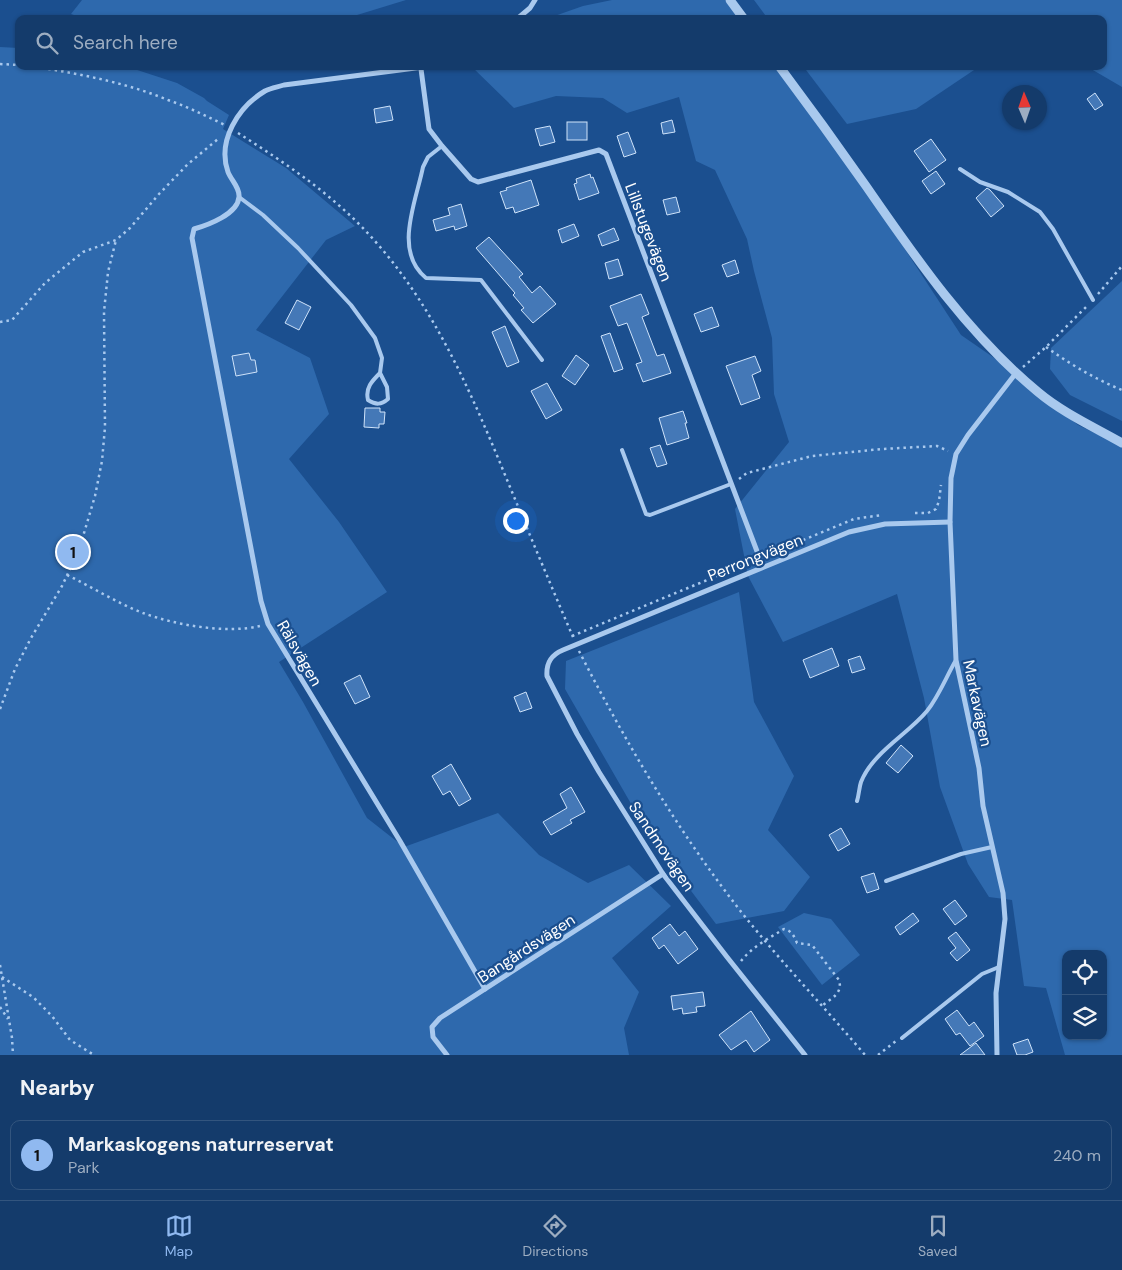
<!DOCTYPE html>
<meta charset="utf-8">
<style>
:root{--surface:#143b6b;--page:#214673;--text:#f1f3f6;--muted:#9dadc1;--line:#33557e;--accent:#90b9f0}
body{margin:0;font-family:"DM Sans",sans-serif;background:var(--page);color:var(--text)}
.controls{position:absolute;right:15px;bottom:15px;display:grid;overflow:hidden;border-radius:10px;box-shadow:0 1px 4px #0004}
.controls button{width:45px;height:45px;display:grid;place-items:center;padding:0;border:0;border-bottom:1px solid var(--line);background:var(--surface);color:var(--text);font:25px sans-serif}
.compass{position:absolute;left:1002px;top:85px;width:45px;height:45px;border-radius:50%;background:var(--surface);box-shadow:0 1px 4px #0004;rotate:358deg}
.you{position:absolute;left:515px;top:520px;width:18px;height:18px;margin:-12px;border:4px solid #fff;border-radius:50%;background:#1a73e8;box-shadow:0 0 0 8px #1a73e833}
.badge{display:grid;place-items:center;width:32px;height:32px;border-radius:50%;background:var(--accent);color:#111;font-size:16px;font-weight:700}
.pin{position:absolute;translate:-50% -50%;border:2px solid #fff;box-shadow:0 1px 5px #0006}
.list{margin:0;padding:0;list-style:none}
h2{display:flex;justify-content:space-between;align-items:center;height:65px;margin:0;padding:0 20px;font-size:21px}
h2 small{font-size:16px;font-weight:400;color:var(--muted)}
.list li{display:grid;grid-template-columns:32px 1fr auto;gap:15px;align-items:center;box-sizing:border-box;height:70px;margin:0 10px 10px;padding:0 10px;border:1px solid var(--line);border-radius:10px}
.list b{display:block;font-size:19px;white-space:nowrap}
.list p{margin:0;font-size:16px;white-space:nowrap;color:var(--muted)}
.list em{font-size:16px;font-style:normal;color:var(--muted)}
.icon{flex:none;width:28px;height:28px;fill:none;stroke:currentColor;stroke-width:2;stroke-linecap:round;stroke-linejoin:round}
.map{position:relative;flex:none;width:1122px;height:1055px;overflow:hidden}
.search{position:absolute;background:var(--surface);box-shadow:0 1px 4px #0004;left:15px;right:15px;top:15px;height:55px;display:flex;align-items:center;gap:12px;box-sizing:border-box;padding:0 18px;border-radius:10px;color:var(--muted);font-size:19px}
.sheet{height:145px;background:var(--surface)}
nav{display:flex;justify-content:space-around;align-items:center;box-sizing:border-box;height:70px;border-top:1px solid var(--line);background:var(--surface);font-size:14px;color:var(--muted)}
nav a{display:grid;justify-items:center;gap:2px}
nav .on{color:var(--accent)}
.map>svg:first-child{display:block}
</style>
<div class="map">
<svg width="1122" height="1055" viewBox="0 0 1122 1055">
<rect width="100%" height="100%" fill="#1b4f8f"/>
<!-- green -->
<g fill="#2e69ad" fill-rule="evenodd">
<path d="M 82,0 L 406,0 L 344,19 L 85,19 L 71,14 Z"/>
<path d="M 612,0 L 725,0 L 740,19 L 546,19 L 583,6 Z"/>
<path d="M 754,0 L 1122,0 L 1122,87 L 1086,66 L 1103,66 L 1103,19 L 768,19 Z"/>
<path d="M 0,47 L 19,48 L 19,66 L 125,66 L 177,83 L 204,98 L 207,101 L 229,115 L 223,129 L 286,168 L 355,226 L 326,240 L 256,330 L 310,358 L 329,414 L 289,459 L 339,522 L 387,592 L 279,662 L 303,702 L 367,818 L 404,847 L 498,813 L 539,855 L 588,883 L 629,865 L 671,906 L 612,958 L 639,992 L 624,1028 L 629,1055 L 0,1055 Z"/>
<path d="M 471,66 L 777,66 L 880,211 L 961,335 L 1016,373 L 1078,425 L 1122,446 L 1122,1055 L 1065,1055 L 1046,988 L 1024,986 L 1012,900 L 989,897 L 968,864 L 940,787 L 924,698 L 897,594 L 783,642 L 748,576 L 735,509 L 789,442 L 774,394 L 772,338 L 754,271 L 747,239 L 715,170 L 696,161 L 679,97 L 627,113 L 603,98 L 556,96 L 514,108 ZM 1066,954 L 1103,954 L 1103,1036 L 1066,1036 Z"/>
<path d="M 803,66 L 980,66 L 916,109 L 847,124 Z"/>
<path d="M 1122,281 L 1122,421 L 1070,395 L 1050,369 L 1051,348 Z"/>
<path d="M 739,592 L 754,702 L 794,776 L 768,830 L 810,877 L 784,911 L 716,924 L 649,835 L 565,689 L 566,661 Z"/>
<path d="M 804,913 L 831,919 L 860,955 L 822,985 L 778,927 Z"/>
</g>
<!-- building -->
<g fill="#4478b7" stroke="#cfe3fa">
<path d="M 1095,93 L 1103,105 L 1095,110 L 1087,99 Z"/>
<path d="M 390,106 L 393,120 L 376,123 L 374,109 Z"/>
<path d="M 672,120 L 675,132 L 663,134 L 661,123 Z"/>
<rect x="567" y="122" width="20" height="18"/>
<path d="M 550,126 L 555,142 L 540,146 L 535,129 Z"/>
<path d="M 628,132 L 636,153 L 624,157 L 617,136 Z"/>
<path d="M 931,139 L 946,160 L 929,172 L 914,151 Z"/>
<path d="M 936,171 L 945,184 L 931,194 L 922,181 Z"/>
<path d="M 590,174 L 591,178 L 593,177 L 599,193 L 579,200 L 574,184 L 577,183 L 576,179 Z"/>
<path d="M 531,180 L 539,205 L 515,213 L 513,207 L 506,209 L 500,192 L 507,190 L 506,188 Z"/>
<path d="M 987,188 L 990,190 L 1004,206 L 991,217 L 976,198 Z"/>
<path d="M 676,197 L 680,212 L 667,215 L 663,200 Z"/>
<path d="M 461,204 L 467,226 L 455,230 L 454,226 L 436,231 L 433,220 L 450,215 L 448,208 Z"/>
<path d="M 574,224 L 579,236 L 562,243 L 558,230 Z"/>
<path d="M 614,228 L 619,240 L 602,246 L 598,235 Z"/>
<path d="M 489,237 L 523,274 L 519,277 L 532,293 L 540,286 L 556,304 L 533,323 L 521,310 L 524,308 L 513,295 L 515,293 L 476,248 Z"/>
<path d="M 618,259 L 623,275 L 609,279 L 605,263 Z"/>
<path d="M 735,260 L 739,273 L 727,277 L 722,265 Z"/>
<path d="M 641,294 L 649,314 L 642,317 L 657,356 L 664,354 L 671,373 L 643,382 L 636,364 L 642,362 L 627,323 L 618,326 L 610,306 Z"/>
<path d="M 297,300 L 311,307 L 299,330 L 285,323 Z"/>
<path d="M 712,307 L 719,326 L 701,332 L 694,314 Z"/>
<path d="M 505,326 L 519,362 L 507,367 L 492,332 Z"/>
<path d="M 610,333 L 623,369 L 614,372 L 601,336 Z"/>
<path d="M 249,353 L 251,360 L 255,360 L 257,372 L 236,376 L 232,356 Z"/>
<path d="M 576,355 L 589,365 L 575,385 L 562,376 Z"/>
<path d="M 755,356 L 761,371 L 752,375 L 760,398 L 741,405 L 726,366 Z"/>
<path d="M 547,383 L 562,410 L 546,419 L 531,391 Z"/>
<path d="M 365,408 L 380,408 L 380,412 L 385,412 L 384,424 L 379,424 L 379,428 L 364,427 Z"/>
<path d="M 683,411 L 687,423 L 685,423 L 689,438 L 667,445 L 659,418 Z"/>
<path d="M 660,445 L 667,464 L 657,467 L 650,448 Z"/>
<path d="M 832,648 L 839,666 L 810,678 L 803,660 Z"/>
<path d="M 860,656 L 865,669 L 852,673 L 848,660 Z"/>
<path d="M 360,675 L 370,697 L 355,704 L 344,683 Z"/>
<path d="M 526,692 L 532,708 L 520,712 L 514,697 Z"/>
<path d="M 901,745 L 913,756 L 898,773 L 886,763 Z"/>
<path d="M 451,764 L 471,799 L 459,806 L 450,791 L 443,795 L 432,776 Z"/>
<path d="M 571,787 L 585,812 L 570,820 L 572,823 L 551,835 L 543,822 L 567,808 L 560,794 Z"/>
<path d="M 841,828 L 850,844 L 838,851 L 829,835 Z"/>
<path d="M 874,873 L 879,889 L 867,893 L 861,877 Z"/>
<path d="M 955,900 L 967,916 L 955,925 L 943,909 Z"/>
<path d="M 913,913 L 919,921 L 900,935 L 895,927 Z"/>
<path d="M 670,924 L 679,936 L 685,931 L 698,949 L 678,964 L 664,945 L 659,949 L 652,938 Z"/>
<path d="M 956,932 L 970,950 L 957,961 L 950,953 L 956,948 L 948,938 Z"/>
<path d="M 703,992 L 705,1006 L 696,1007 L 697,1012 L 683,1014 L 682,1008 L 673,1010 L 671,996 Z"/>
<path d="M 957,1010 L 969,1026 L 974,1022 L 984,1036 L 970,1046 L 960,1033 L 956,1035 L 945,1019 Z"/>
<path d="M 751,1011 L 770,1040 L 754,1052 L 746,1040 L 731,1050 L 719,1035 Z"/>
<path d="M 1028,1039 L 1033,1052 L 1025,1055 L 1017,1055 L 1013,1044 Z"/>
<path d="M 976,1043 L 985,1055 L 960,1055 Z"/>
</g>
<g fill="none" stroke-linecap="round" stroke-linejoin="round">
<!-- path -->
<g stroke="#a9c9ee" stroke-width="2.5" stroke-dasharray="2.5 4" stroke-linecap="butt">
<path d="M 0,64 L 19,65"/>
<path d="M 29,66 C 76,73 124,82 168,100 C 188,107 206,116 225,125"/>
<path d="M 238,133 C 287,164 336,197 374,240 C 434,307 469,388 503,470 C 526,526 549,581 573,637"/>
<path d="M 1098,294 L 1122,266"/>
<path d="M 0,322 L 12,320 L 45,283 L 83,252 L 116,240 L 130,228 L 159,194 L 188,164 L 218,139"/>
<path d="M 1046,347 C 1070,364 1095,379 1122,390"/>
<path d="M 1023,367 L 1046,347 L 1088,305"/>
<path d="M 739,479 L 747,473 L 812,456 L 882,449 L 937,446 L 948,451"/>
<path d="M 915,513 L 928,513 L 936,509 L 939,501 L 941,485"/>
<path d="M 767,555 L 854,519 L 882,515"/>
<path d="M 67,575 C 92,587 117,603 143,613 C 176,625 225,634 260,626"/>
<path d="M 572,636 L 753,561"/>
<path d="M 579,651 C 627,745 680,835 746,918 C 784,965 826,1009 865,1055"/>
<path d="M 0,709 L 15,669 L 31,638 L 62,586 L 79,550 L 95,496 L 102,461 L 105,427 L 104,312 L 108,272 L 116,240"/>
<path d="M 741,961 C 752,947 769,938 784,929 C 792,931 794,936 797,943 L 812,945 L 839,980 C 843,993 832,998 823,1005"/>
<path d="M 0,965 L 12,1038 L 13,1055"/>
<path d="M 2,977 L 33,997 L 52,1016 L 70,1040 L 94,1055"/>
<path d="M 0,1007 L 8,1019"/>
<path d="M 878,1055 L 896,1041"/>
</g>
<!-- service -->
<g stroke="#a9c9ee" stroke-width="4">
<path d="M 442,146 L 428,157 L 423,167 C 416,202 393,251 426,278 L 481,280 L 542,360"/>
<path d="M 960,169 L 980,182 L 1008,192 L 1040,212 L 1053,229 L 1093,300"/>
<path d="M 239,197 L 263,215 L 298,248 L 351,305 L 375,338 L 382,358 L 380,373 L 387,387 L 388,399 C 381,405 376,405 368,400 C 365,388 372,381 380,373"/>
<path d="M 622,450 L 646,514 L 650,515 L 731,484"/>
<path d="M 857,801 C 859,795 859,788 861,782 C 873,752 907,735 927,711 C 939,696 946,677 956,660"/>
<path d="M 886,881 L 961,854 L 992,847"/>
<path d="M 902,1038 L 982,974 L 999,967"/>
</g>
<!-- minor -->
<g stroke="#a9c9ee" stroke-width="5">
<path d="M 517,19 L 530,8 L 535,0"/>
<path d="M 431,66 L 284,85 C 278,87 271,88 265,91 C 238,107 217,141 228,172 C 231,180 240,188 239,197 C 238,214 208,225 194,229 L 192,238 L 261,601 L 268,624 L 400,841 L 485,989"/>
<path d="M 421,69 L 429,129 L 442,146 L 471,179 L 478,182 L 599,150 L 606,154 L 763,567"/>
<path d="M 447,1055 L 433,1037 L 432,1027 L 440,1018 L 663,874"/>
<path d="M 805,1055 L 727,957 L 663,874 L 599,772 L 577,734 L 547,676 C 546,663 551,655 563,650 L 849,532 L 885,524 L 950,522"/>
<path d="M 997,1055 L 996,993 L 1005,919 L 1003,893 L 983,806 L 979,768 L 956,660 L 950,522 L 951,478 L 956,454 L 968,435 L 1016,373"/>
</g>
<!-- tertiary -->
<g stroke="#a9c9ee" stroke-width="9">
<path d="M 730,0 L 744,19"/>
<path d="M 779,66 C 809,106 838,146 866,186 C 917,260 969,335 1038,392 C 1063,413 1094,427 1122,443"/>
</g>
</g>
<g text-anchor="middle" stroke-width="4.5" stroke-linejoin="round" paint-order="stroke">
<!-- street labels -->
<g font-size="16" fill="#fff" stroke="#1b4f8f">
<text transform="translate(649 232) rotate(69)" y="6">Lillstugevägen</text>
<text transform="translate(755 557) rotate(-22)" y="6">Perrongvägen</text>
<text transform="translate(300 653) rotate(60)" y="6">Rälsvägen</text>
<text transform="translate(978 703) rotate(78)" y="6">Markavägen</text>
<text transform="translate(662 846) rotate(56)" y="6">Sandmovägen</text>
<text transform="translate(526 948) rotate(-33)" y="6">Bangårdsvägen</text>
</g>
</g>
</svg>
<div class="controls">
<button><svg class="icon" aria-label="locate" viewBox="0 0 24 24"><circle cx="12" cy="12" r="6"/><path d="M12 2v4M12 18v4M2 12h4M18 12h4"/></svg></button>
<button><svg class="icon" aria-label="layers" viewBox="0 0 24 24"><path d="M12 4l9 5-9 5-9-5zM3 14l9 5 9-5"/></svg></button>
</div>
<svg class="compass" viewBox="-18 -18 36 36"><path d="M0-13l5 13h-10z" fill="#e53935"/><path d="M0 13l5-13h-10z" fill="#9dadc1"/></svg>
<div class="you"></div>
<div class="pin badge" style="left:73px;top:552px">1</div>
<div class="search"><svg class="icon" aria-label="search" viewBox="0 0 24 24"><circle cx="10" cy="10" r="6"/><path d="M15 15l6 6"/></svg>Search here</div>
</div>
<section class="sheet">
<h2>Nearby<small></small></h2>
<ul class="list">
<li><span class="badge">1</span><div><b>Markaskogens naturreservat</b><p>Park</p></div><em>240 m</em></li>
</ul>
</section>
<nav>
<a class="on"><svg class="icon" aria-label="map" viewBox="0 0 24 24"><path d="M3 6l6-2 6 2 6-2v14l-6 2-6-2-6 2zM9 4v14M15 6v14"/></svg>Map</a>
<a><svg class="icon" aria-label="directions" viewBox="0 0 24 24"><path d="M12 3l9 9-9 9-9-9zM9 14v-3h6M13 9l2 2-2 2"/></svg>Directions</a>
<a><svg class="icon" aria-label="saved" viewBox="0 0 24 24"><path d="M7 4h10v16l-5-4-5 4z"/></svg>Saved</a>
</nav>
